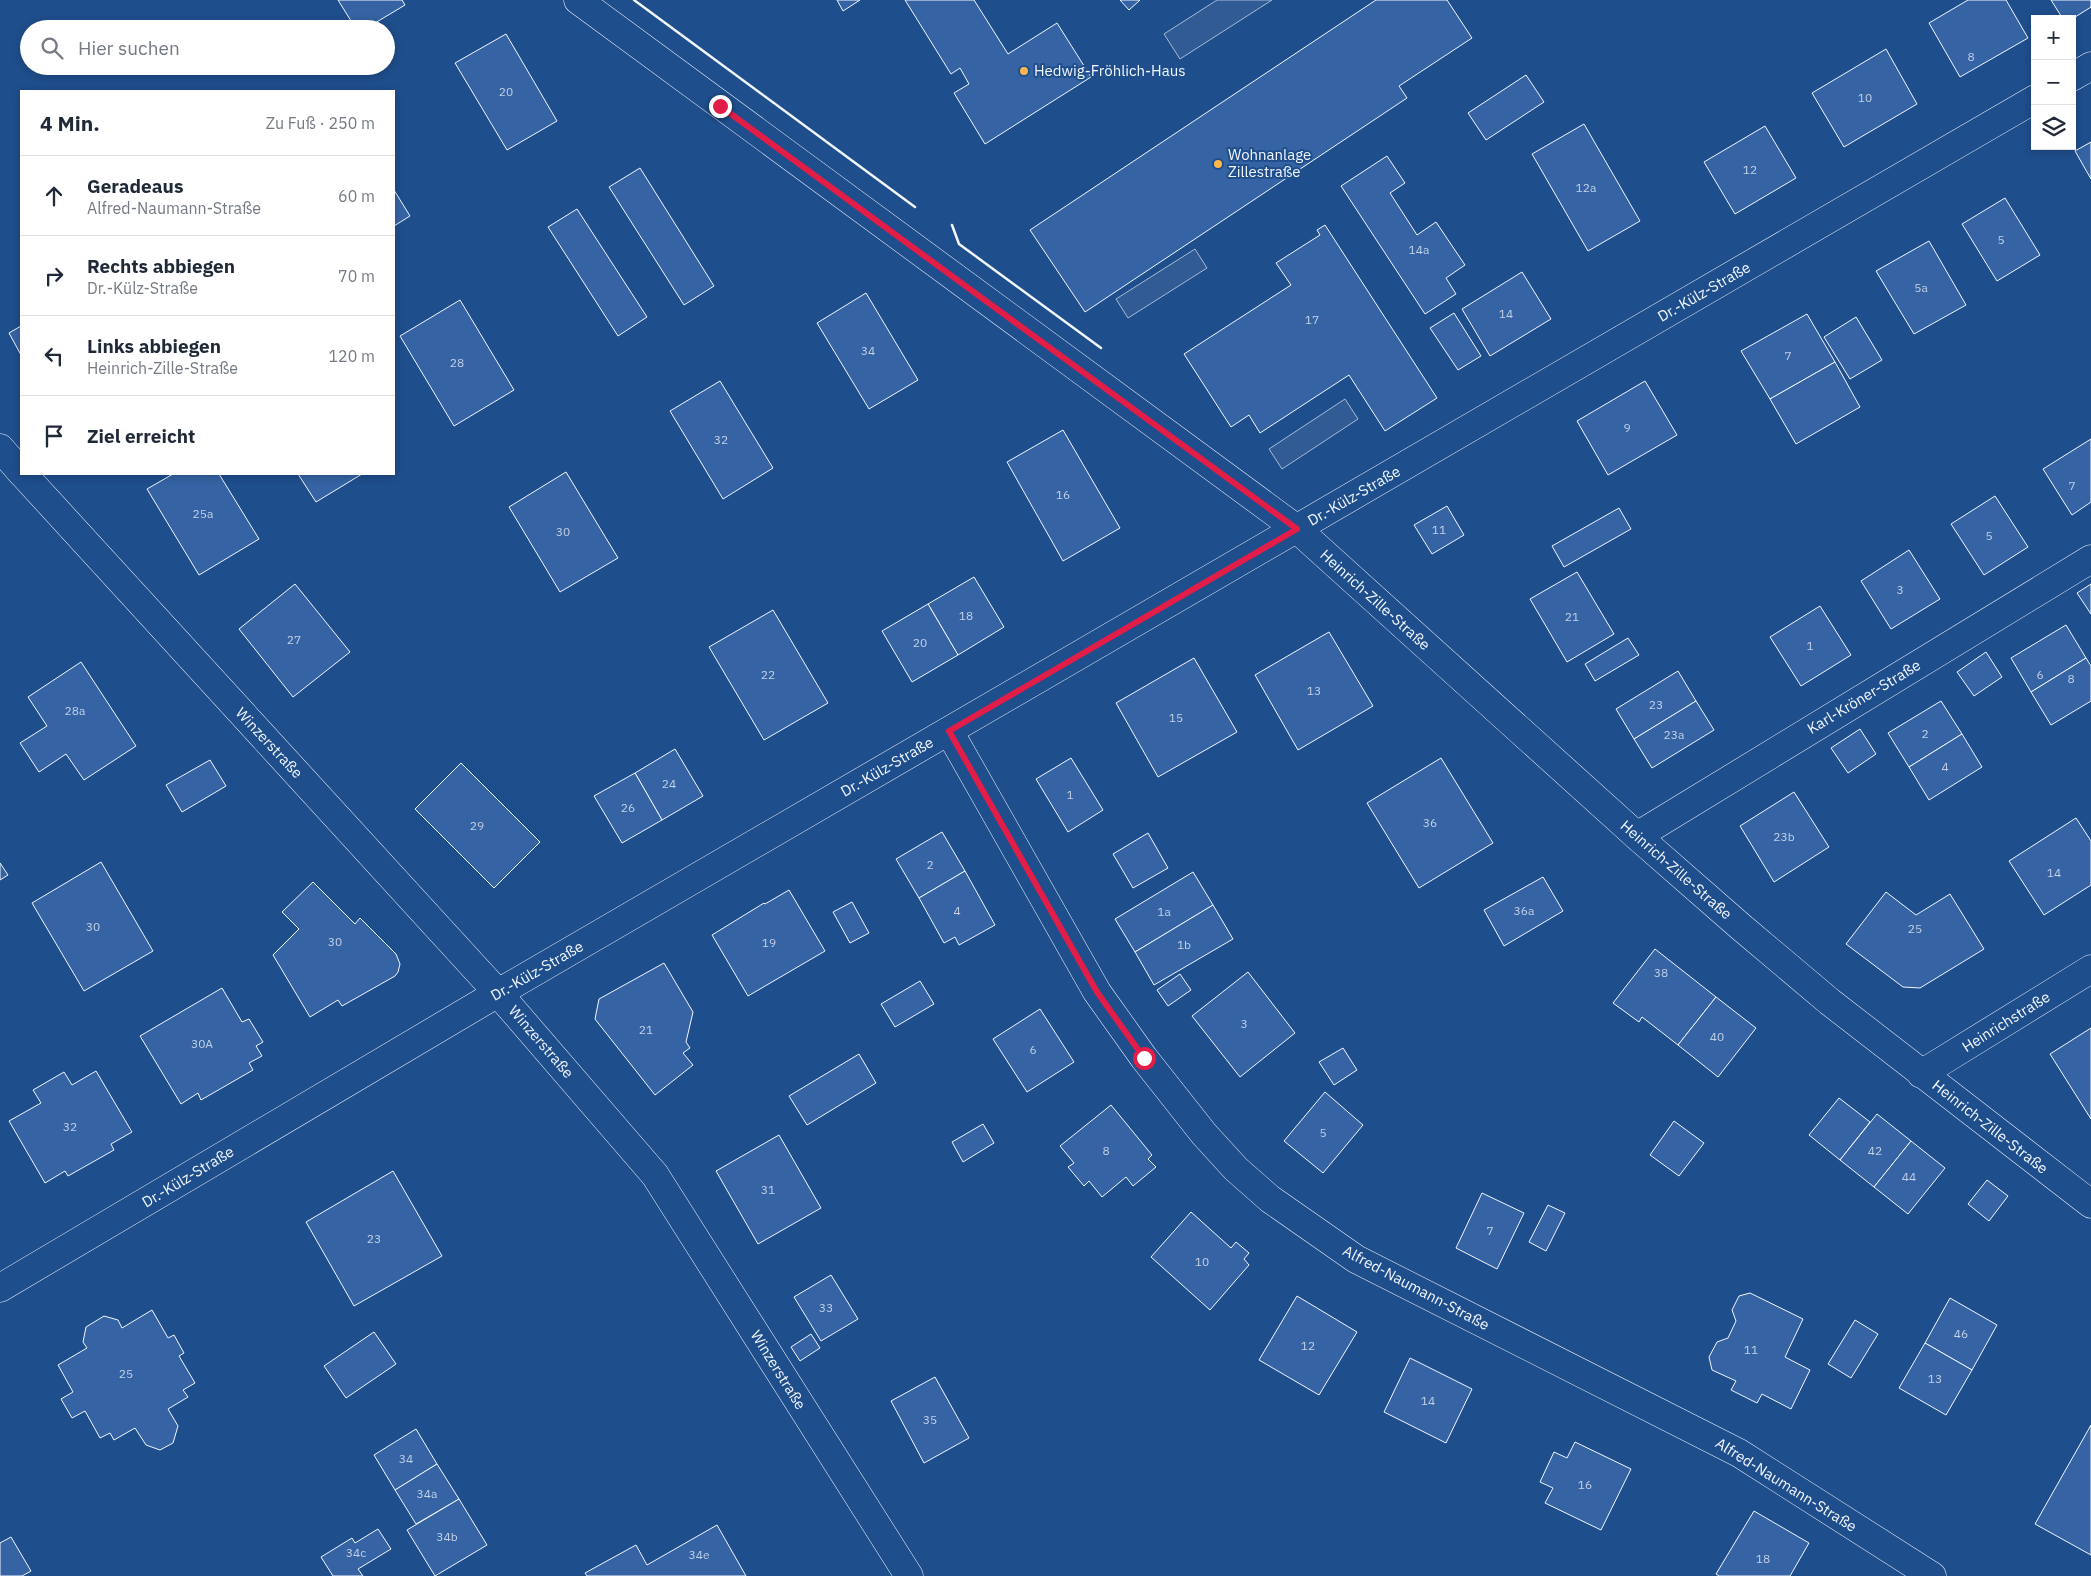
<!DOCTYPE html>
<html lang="de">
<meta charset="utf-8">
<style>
:root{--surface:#fff;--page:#f2f2f3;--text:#1f2937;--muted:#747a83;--line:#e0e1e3}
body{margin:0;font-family:"IBM Plex Sans",sans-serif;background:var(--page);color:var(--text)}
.controls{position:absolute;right:15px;top:15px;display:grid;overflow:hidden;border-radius:0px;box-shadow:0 2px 8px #0003}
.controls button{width:45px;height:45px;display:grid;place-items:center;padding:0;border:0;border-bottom:1px solid var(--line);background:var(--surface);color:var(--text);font:25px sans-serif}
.stop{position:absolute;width:15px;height:15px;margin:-11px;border:4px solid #e11d48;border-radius:50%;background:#fff}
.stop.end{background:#e11d48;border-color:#fff;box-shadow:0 1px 5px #0008}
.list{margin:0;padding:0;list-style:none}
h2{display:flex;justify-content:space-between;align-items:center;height:65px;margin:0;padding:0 20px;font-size:21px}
h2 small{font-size:16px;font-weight:400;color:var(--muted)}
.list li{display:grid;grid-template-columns:32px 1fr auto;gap:15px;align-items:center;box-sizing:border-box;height:80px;padding:0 20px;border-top:1px solid var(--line)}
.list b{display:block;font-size:19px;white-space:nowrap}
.list p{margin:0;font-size:16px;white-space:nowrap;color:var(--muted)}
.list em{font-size:16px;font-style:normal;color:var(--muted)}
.icon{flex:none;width:28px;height:28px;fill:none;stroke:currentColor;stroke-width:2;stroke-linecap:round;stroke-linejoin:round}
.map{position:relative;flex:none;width:2091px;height:1576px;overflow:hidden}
.search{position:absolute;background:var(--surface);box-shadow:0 2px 8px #0003;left:20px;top:20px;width:375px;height:55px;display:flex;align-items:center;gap:12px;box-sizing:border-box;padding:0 18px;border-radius:28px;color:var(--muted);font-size:19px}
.panel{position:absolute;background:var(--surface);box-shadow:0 2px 8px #0003;left:20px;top:90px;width:375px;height:385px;border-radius:0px}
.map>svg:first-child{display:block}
</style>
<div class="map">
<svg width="2091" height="1576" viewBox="0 0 2091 1576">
<rect width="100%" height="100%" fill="#1f4e8c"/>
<!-- built -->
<g fill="#305b95" stroke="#a8bbd7">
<path d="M 1217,0 L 1272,0 L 1180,59 L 1164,34 Z"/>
<path d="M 1195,249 L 1207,268 L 1128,318 L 1116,299 Z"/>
<path d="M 1345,399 L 1358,419 L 1282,469 L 1269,449 Z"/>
</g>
<!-- building -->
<g fill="#3563a3" stroke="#f2f6ff">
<path d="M 338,0 L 402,0 L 405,5 L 365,29 L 356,29 Z"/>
<path d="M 837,0 L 860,0 L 843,11 Z"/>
<path d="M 905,0 L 974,0 L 1008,54 L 1057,23 L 1091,77 L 985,144 L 954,93 L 969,84 L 960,68 L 951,74 Z"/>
<path d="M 1120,0 L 1140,0 L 1129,10 Z"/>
<path d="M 1376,0 L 1447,0 L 1472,38 L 1399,86 L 1407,98 L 1085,312 L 1030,230 Z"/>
<path d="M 1968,0 L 2006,0 L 2028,38 L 1960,77 L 1929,23 Z"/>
<path d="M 2051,0 L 2091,0 L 2091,7 L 2072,19 L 2063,19 Z"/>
<path d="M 506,34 L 557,121 L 507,150 L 455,63 Z"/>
<path d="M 1886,49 L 1917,104 L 1844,147 L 1812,93 Z"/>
<path d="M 1526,75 L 1544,102 L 1486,140 L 1468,113 Z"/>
<path d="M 1584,124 L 1640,221 L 1588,251 L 1532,154 Z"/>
<path d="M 1765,126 L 1796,178 L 1735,214 L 1704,162 Z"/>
<path d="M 2091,142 L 2091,179 L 2075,151 Z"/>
<path d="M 1387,156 L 1405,183 L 1390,193 L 1417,235 L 1436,222 L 1465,265 L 1446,278 L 1456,294 L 1425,314 L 1341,186 Z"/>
<path d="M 640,168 L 714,286 L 684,305 L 609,187 Z"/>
<path d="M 394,190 L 410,216 L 394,226 Z"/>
<path d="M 2005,198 L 2040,255 L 1997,281 L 1962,224 Z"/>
<path d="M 577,209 L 647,317 L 618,336 L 548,227 Z"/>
<path d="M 1325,225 L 1437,398 L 1385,431 L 1349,375 L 1260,433 L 1249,415 L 1231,427 L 1184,354 L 1291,285 L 1276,263 L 1320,235 L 1317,230 Z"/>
<path d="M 1929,241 L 1966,305 L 1914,334 L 1876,271 Z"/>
<path d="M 1522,272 L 1551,319 L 1490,356 L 1462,309 Z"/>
<path d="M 866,293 L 918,380 L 869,409 L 817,323 Z"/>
<path d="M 460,300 L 514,390 L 454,426 L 400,336 Z"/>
<path d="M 1454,313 L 1481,356 L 1458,370 L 1430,328 Z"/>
<path d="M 1807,314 L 1835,362 L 1770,399 L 1741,351 Z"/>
<path d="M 1856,317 L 1882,360 L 1850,379 L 1824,337 Z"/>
<path d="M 21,326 L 21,355 L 9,333 Z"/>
<path d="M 1835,362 L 1860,407 L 1796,444 L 1770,399 Z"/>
<path d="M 720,381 L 773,468 L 723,499 L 670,411 Z"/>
<path d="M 1645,381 L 1677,435 L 1608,475 L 1577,421 Z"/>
<path d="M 1063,430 L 1120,528 L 1063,561 L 1007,462 Z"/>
<path d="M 2091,439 L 2091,502 L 2072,515 L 2043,469 Z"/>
<path d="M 566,472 L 618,558 L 560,592 L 509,507 Z"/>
<path d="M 173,474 L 219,474 L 259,539 L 199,575 L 147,489 Z"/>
<path d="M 298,474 L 362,474 L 316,502 Z"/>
<path d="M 1995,496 L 2028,547 L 1984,575 L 1951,524 Z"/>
<path d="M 1447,506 L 1464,535 L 1432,554 L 1414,525 Z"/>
<path d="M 1619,508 L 1631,529 L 1564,567 L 1552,546 Z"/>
<path d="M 1909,550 L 1940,599 L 1891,629 L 1861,581 Z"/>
<path d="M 1577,572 L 1614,634 L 1567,662 L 1530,599 Z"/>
<path d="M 974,577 L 1004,627 L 958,655 L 928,604 Z"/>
<path d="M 295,584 L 350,652 L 293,697 L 239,629 Z"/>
<path d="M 2091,584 L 2091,614 L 2077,593 Z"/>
<path d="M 928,604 L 958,655 L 912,682 L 882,631 Z"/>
<path d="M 1820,606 L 1851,655 L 1801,686 L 1770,637 Z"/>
<path d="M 773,610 L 828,703 L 764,740 L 709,647 Z"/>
<path d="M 2066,625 L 2086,658 L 2031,692 L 2011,658 Z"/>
<path d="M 1329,632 L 1373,706 L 1298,750 L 1255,675 Z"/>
<path d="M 1628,638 L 1639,655 L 1595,681 L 1585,664 Z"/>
<path d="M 1986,652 L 2002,677 L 1974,696 L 1957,672 Z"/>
<path d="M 1194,658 L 1237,732 L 1158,777 L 1116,703 Z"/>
<path d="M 2086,658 L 2091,666 L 2091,701 L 2051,725 L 2031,692 Z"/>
<path d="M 81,662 L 136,746 L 84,780 L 66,754 L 39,772 L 20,743 L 47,726 L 28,697 Z"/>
<path d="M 1678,671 L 1696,701 L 1634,739 L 1616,709 Z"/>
<path d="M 1696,701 L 1714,730 L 1652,768 L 1634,739 Z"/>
<path d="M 1941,701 L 1962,734 L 1909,767 L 1888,733 Z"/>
<path d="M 1860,729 L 1876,754 L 1848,773 L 1831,748 Z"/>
<path d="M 1962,734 L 1982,767 L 1929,800 L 1909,767 Z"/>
<path d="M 675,749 L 703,796 L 662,820 L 635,773 Z"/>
<path d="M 1071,758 L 1103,810 L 1068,832 L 1036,779 Z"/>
<path d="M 1441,758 L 1493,843 L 1419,888 L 1367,803 Z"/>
<path d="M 210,760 L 226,786 L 182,812 L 166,785 Z"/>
<path d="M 461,763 L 540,842 L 494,888 L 415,809 Z"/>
<path d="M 635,773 L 662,820 L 622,843 L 594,796 Z"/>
<path d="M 1794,792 L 1829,847 L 1774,882 L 1740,826 Z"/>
<path d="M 2076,818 L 2091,841 L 2091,885 L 2044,915 L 2009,861 Z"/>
<path d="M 942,832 L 965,871 L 919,898 L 896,859 Z"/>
<path d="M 1148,833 L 1168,868 L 1133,888 L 1113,854 Z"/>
<path d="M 101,862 L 153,951 L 84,991 L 32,903 Z"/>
<path d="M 0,863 L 8,875 L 0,880 Z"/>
<path d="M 965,871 L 995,925 L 959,945 L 955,937 L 944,943 L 919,898 Z"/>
<path d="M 1193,872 L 1213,905 L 1135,952 L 1115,919 Z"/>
<path d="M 1543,877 L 1563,911 L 1504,946 L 1484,910 Z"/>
<path d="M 313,882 L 355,924 L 360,918 L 396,954 L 400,964 L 398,972 L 395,976 L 342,1006 L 338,1000 L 310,1017 L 273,955 L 299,929 L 282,912 Z"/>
<path d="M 789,890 L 825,951 L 748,996 L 712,935 L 764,903 L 765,904 Z"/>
<path d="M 1886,892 L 1916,915 L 1950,894 L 1984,949 L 1920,988 L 1903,987 L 1846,944 Z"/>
<path d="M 852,902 L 869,933 L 850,943 L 833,912 Z"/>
<path d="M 1213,905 L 1233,939 L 1154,985 L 1135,952 Z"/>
<path d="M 1655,949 L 1716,997 L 1678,1045 L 1642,1017 L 1639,1022 L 1613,1003 Z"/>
<path d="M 664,963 L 693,1012 L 686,1042 L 690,1048 L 683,1053 L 693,1065 L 655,1095 L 595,1019 L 599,999 Z"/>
<path d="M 1248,972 L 1295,1033 L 1240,1077 L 1192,1016 Z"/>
<path d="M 1180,974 L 1191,990 L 1168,1006 L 1157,990 Z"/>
<path d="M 920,981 L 934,1004 L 895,1027 L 881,1004 Z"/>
<path d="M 222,988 L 242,1022 L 249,1019 L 263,1042 L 256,1046 L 262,1056 L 249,1063 L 253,1070 L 201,1100 L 198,1093 L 181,1104 L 140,1036 Z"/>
<path d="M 1716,997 L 1756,1028 L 1718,1077 L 1678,1045 Z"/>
<path d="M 1040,1009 L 1074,1062 L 1027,1092 L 993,1039 Z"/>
<path d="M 2091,1028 L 2091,1119 L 2050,1054 Z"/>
<path d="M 1343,1048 L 1357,1070 L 1334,1085 L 1319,1062 Z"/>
<path d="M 859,1054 L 876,1083 L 807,1125 L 789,1096 Z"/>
<path d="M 96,1071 L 132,1132 L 111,1144 L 114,1150 L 68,1176 L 65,1171 L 45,1183 L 9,1121 L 41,1103 L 33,1090 L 64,1072 L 72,1085 Z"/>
<path d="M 1325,1092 L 1363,1125 L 1323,1173 L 1284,1141 Z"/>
<path d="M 1839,1098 L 1870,1122 L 1840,1160 L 1809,1135 Z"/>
<path d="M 1111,1105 L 1152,1155 L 1148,1159 L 1156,1167 L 1133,1186 L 1126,1177 L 1102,1197 L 1089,1181 L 1084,1186 L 1068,1167 L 1074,1163 L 1060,1146 Z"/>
<path d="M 1877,1114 L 1911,1141 L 1874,1187 L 1840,1160 Z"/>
<path d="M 1674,1121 L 1704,1143 L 1679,1176 L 1650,1155 Z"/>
<path d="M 983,1124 L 994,1143 L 963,1162 L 952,1142 Z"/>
<path d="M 779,1135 L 821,1208 L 758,1244 L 716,1171 Z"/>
<path d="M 1911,1141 L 1945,1168 L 1908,1214 L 1874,1187 Z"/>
<path d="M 393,1171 L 442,1256 L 354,1306 L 306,1222 Z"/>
<path d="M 1987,1180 L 2008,1196 L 1989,1221 L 1968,1204 Z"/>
<path d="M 1482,1193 L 1524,1213 L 1497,1269 L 1456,1248 Z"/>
<path d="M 1548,1205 L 1565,1213 L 1546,1251 L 1529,1242 Z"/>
<path d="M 1191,1212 L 1231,1248 L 1236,1242 L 1249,1253 L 1244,1259 L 1249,1265 L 1210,1310 L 1151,1257 Z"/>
<path d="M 831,1275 L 858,1319 L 821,1341 L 794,1297 Z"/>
<path d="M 1750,1293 L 1803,1319 L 1785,1357 L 1810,1370 L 1791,1409 L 1762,1394 L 1757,1403 L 1731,1390 L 1736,1381 L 1712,1370 L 1709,1357 L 1717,1342 L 1728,1338 L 1736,1321 L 1732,1310 L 1739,1296 Z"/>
<path d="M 1297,1296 L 1357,1332 L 1319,1395 L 1259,1360 Z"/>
<path d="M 1950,1298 L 1997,1325 L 1972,1370 L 1925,1343 Z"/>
<path d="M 152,1310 L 168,1338 L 174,1335 L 184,1353 L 179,1356 L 195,1383 L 183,1390 L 188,1397 L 168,1409 L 178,1426 L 173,1443 L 160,1450 L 146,1445 L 135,1428 L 114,1440 L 110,1433 L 100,1438 L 85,1411 L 72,1418 L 61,1399 L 73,1392 L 58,1365 L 87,1348 L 83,1342 L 86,1327 L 104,1316 L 118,1320 L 122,1328 Z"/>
<path d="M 1855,1320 L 1878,1334 L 1851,1378 L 1828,1364 Z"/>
<path d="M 374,1332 L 396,1364 L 346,1398 L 324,1366 Z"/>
<path d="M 811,1334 L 820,1348 L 800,1361 L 791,1347 Z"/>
<path d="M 1925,1343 L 1972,1370 L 1946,1415 L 1899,1388 Z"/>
<path d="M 1410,1358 L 1472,1389 L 1446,1443 L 1384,1412 Z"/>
<path d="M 935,1377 L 969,1438 L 924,1463 L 891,1401 Z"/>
<path d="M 2091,1425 L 2091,1555 L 2035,1524 Z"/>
<path d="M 416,1429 L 437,1464 L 395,1490 L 374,1455 Z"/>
<path d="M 1575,1442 L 1631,1469 L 1601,1530 L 1545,1503 L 1553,1488 L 1540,1482 L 1554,1452 L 1567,1458 Z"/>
<path d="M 437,1464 L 459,1499 L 416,1524 L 395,1490 Z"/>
<path d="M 459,1499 L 487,1545 L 435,1576 L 407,1530 Z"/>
<path d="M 1754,1511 L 1809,1543 L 1790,1576 L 1719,1576 L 1716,1574 Z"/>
<path d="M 717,1525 L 746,1576 L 587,1576 L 585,1573 L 636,1545 L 647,1565 Z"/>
<path d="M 378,1529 L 391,1549 L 358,1569 L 363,1576 L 333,1576 L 321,1557 L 352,1538 L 355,1543 Z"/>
<path d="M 11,1537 L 31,1571 L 22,1576 L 0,1576 L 0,1543 Z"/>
</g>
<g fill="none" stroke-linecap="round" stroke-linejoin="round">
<!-- street casing -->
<g stroke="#f2f6ff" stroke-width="29">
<g id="street">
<path d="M 578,0 L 1297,529 L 1637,836 L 1741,927 L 1830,1002 L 2091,1204"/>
<path d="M 2072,77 L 2091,66"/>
<path d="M 0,448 L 21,472"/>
<path d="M 23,474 L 498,993 L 655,1175 L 909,1576"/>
<path d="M 949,731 L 1097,992 L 1144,1058 L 1204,1134 L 1236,1169 L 1270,1199 L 1356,1259 L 1739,1453 L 1932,1576"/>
<path d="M 1637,836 L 2091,559"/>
<path d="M 1921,1074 L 2091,969"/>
<path d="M 0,1288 L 498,993 L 2035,99"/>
</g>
</g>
<!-- street -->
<use href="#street" stroke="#1f4e8c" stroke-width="28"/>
<!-- wall -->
<g stroke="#f2f6ff" stroke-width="2.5">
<path d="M 634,0 L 915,207"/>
<path d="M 952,225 L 959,244 L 1101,348"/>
</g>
</g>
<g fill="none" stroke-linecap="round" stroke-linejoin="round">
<!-- route -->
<path stroke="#e11d48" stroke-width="6" d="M 720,106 L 1297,529 L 949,731 L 1097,992 L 1144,1058"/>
</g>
<!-- markers -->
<g fill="#ffb74d" stroke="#1f4e8c" stroke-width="2">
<circle cx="1024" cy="71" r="5"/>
<circle cx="1218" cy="164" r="5"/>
</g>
<g text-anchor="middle" stroke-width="4" stroke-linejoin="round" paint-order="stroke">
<!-- number labels -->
<g font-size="12" fill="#c3d1e8">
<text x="1971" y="61">8</text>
<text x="506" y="96">20</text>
<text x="1865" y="102">10</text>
<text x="1750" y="174">12</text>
<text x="1586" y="192">12a</text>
<text x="2001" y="244">5</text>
<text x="1419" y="254">14a</text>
<text x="1921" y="292">5a</text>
<text x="1506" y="318">14</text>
<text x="1312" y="324">17</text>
<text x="868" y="355">34</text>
<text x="1788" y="360">7</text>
<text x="457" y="367">28</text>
<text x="1627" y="432">9</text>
<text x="721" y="444">32</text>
<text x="2072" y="490">7</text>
<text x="1063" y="499">16</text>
<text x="203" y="518">25a</text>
<text x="1439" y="534">11</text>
<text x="563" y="536">30</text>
<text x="1989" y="540">5</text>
<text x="1900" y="594">3</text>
<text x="966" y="620">18</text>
<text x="1572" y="621">21</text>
<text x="294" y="644">27</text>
<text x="920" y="647">20</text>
<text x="1810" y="650">1</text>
<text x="768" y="679">22</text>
<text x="2040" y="679">6</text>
<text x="2071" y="683">8</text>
<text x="1314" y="695">13</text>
<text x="1656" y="709">23</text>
<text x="75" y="715">28a</text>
<text x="1176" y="722">15</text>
<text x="1925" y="738">2</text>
<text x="1674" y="739">23a</text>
<text x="1945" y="771">4</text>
<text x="669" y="788">24</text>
<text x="1070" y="799">1</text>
<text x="628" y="812">26</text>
<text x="1430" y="827">36</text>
<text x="477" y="830">29</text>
<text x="1784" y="841">23b</text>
<text x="930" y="869">2</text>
<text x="2054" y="877">14</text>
<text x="957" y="915">4</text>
<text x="1524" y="915">36a</text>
<text x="1164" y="916">1a</text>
<text x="93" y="931">30</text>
<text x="1915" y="933">25</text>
<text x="335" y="946">30</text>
<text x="769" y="947">19</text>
<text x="1184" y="949">1b</text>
<text x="1661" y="977">38</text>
<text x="1244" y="1028">3</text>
<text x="646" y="1034">21</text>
<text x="1717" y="1041">40</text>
<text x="202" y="1048">30A</text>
<text x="1033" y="1054">6</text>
<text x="70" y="1131">32</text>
<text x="1323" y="1137">5</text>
<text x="1106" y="1155">8</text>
<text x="1875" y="1155">42</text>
<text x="1909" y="1181">44</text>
<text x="768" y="1194">31</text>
<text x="1490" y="1235">7</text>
<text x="374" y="1243">23</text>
<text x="1202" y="1266">10</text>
<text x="826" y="1312">33</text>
<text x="1961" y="1338">46</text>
<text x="1308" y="1350">12</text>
<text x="1751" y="1354">11</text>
<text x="126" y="1378">25</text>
<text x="1935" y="1383">13</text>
<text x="1428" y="1405">14</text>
<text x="930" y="1424">35</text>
<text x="406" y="1463">34</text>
<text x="1585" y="1489">16</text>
<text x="427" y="1498">34a</text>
<text x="447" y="1541">34b</text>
<text x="356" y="1557">34c</text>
<text x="699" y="1559">34e</text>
<text x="1763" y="1563">18</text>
</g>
<!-- poi labels -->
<g font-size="15" fill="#f2f6ff" stroke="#1f4e8c" text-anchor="start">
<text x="1034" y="76">Hedwig-Fröhlich-Haus</text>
<text x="1228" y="160">Wohnanlage<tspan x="1228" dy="17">Zillestraße</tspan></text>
</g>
<!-- street labels -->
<g font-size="15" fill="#f2f6ff" stroke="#1f4e8c">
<text transform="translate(1704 292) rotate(-30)" y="5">Dr.-Külz-Straße</text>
<text transform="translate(1354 496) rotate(-30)" y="5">Dr.-Külz-Straße</text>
<text transform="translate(1375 600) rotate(42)" y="5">Heinrich-Zille-Straße</text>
<text transform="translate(1864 697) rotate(-31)" y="5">Karl-Kröner-Straße</text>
<text transform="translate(269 743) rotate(47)" y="5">Winzerstraße</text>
<text transform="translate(887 767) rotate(-30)" y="5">Dr.-Külz-Straße</text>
<text transform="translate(1676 870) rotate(41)" y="5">Heinrich-Zille-Straße</text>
<text transform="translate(537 971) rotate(-30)" y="5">Dr.-Külz-Straße</text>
<text transform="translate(2006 1022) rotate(-32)" y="5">Heinrichstraße</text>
<text transform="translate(541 1042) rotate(49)" y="5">Winzerstraße</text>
<text transform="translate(1990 1127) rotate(38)" y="5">Heinrich-Zille-Straße</text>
<text transform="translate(188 1177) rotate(-31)" y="5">Dr.-Külz-Straße</text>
<text transform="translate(1416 1288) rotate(28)" y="5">Alfred-Naumann-Straße</text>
<text transform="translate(778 1370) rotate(58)" y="5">Winzerstraße</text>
<text transform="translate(1786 1485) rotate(32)" y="5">Alfred-Naumann-Straße</text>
</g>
</g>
</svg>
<div class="controls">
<button>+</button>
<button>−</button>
<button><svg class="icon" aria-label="layers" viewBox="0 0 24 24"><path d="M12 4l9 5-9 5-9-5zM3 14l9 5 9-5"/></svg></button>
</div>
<div class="stop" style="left:1144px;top:1058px"></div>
<div class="stop end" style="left:720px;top:106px"></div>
<div class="search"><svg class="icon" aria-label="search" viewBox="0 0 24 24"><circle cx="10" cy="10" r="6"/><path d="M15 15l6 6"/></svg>Hier suchen</div>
<section class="panel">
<h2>4 Min.<small>Zu Fuß · 250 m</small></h2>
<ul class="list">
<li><svg class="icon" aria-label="ahead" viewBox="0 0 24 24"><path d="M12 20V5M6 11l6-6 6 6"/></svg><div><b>Geradeaus</b><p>Alfred-Naumann-Straße</p></div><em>60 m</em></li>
<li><svg class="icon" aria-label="right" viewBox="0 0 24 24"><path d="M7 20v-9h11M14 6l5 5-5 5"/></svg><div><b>Rechts abbiegen</b><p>Dr.-Külz-Straße</p></div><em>70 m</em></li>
<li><svg class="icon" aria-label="left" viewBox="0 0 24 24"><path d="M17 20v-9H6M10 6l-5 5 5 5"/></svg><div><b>Links abbiegen</b><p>Heinrich-Zille-Straße</p></div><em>120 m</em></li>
<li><svg class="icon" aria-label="arrive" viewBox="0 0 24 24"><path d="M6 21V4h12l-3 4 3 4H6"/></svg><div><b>Ziel erreicht</b></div></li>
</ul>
</section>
</div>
